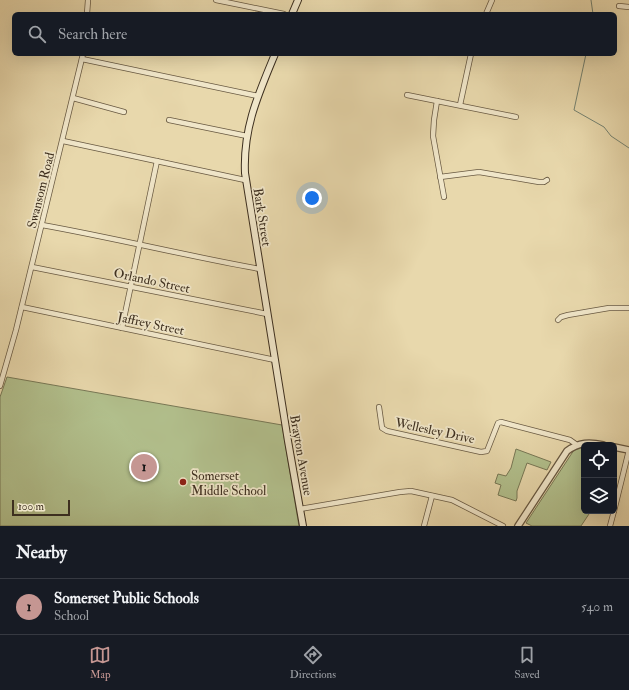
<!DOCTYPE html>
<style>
:root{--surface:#171b24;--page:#20242c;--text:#f1f3f6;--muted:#9ea1a6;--line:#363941;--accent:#c59692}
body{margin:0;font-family:"IM FELL Double Pica",serif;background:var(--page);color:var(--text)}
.controls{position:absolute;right:12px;bottom:12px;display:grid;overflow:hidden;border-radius:6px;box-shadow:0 4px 16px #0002}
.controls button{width:36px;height:36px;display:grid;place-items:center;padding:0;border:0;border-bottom:1px solid var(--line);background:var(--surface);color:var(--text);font:20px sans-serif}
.scale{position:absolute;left:12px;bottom:10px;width:58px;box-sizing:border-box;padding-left:4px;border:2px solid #3d2f1f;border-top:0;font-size:11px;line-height:14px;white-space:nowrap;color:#3d2f1f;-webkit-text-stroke:3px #f0e6c9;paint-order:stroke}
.you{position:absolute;left:312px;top:198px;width:14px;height:14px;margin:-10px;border:3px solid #fff;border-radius:50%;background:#1a73e8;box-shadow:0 0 0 6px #1a73e833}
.badge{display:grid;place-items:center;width:26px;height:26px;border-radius:50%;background:var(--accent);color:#111;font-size:13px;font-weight:700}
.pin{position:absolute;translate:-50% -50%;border:2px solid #fff;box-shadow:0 1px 4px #0006}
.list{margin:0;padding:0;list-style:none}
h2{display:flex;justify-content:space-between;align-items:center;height:52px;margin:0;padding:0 16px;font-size:17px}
h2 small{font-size:13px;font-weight:400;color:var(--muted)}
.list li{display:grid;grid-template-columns:26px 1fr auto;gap:12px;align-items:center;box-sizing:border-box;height:56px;padding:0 16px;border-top:1px solid var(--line)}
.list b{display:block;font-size:15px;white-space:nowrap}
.list p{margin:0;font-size:13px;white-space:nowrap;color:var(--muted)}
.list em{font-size:13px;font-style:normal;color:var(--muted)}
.icon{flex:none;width:22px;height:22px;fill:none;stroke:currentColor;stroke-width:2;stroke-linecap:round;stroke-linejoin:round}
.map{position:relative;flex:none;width:629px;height:526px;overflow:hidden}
.search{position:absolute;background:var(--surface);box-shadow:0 4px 16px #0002;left:12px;right:12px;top:12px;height:44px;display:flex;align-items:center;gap:10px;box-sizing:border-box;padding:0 14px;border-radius:6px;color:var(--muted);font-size:15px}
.sheet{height:108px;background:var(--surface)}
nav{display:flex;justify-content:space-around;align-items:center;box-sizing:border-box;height:56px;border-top:1px solid var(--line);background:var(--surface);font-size:11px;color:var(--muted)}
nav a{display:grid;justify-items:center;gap:2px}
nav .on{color:var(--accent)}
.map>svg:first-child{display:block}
</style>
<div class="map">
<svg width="629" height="526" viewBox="0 0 629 526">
<rect width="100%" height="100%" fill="#e8d8ac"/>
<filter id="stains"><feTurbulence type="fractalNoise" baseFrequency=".005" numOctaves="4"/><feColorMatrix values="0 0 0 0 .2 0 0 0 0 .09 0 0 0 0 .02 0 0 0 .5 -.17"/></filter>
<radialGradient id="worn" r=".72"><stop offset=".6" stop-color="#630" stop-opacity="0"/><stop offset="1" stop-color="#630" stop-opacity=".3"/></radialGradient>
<!-- green -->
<g fill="#b2c08d" stroke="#787856">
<path d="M 7,377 L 282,425 L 299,526 L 0,526 L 0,397 Z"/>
<path d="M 584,447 L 584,511 L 591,511 L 581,526 L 532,526 L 526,523 L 574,450 Z"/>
<path d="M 516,449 L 551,462 L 547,470 L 527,463 L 517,491 L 517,498 L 516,501 L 498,495 L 501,485 L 495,483 L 498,474 L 506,476 L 511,468 Z"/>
</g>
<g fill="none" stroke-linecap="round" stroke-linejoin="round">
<!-- stream -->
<g stroke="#748271" stroke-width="1">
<path d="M 591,0 L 593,14"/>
<path d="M 586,54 L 574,110 L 604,127 L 611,136 L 629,148"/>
</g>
<!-- minor casing -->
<g stroke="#685942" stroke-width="6">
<g id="minor">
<path d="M 216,0 L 284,14"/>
<path d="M 619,6 L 629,7"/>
<path d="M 87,14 L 88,0"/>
<path d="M 486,14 L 492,0"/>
<path d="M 82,59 L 258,96"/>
<path d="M 407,95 L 516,117"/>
<path d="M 73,98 L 124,112"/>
<path d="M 437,101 L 434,120 L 433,136 L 444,197"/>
<path d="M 460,105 L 471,54"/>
<path d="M 169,120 L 247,136"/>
<path d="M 63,141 L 245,180"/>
<path d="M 440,177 L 479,172 L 539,182 L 544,182 L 547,180"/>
<path d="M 42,225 C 115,238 187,256 260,269"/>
<path d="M 32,267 L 267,314"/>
<path d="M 22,307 L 275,360"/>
<path d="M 558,320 L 561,317 L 568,315 L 609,308 L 629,308"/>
<path d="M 122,328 L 157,161"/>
<path d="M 0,386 L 16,330 L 83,54"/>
<path d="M 379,407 L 382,428 L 387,431 L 481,452 L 487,451 L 498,423 L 501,422 L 570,440 L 577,445"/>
<path d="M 300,509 L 400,492 L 411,491 L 452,500 L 503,526"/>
<path d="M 614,511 L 629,450"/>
<path d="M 424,526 L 432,496"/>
<path d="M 610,526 L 614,511"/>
</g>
</g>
<!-- tertiary casing -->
<g stroke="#685942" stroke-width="8">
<g id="tertiary">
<path d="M 614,447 L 629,450"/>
<path d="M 518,526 L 567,451 C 579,442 590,442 603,445"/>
</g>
</g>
<!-- secondary casing -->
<g stroke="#3d2f1f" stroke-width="8">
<g id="secondary">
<path d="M 292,14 L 298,0"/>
<path d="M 275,54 C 258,95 243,128 245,173 L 288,441 L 303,526"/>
</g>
</g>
<!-- minor -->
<use href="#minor" stroke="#f0e6c9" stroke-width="4.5"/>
<!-- tertiary -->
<use href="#tertiary" stroke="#f0e6c9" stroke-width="5.5"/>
<!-- secondary -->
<use href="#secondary" stroke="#f0e6c9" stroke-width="6"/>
</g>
<!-- markers -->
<circle fill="#8f2418" stroke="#f0e6c9" stroke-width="1.5" cx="183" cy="482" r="4"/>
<g text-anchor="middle" stroke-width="3.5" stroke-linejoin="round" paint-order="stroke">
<!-- street labels -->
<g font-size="13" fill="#3d2f1f" stroke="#f0e6c9">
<text transform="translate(40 190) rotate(-76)" y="5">Swansom Road</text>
<text transform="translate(263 217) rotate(81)" y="5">Bark Street</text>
<text transform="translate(152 280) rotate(12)" y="5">Orlando Street</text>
<text transform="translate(151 323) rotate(12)" y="5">Jaffrey Street</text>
<text transform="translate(435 430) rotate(12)" y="5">Wellesley Drive</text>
<text transform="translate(302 455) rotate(80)" y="5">Brayton Avenue</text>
</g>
<!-- poi labels -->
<g font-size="13" fill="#3d2f1f" stroke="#f0e6c9" text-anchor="start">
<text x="191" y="480">Somerset<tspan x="191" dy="15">Middle School</tspan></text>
</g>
</g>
<rect width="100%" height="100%" filter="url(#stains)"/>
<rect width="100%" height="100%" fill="url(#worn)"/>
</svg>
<div class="controls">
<button><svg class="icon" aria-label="locate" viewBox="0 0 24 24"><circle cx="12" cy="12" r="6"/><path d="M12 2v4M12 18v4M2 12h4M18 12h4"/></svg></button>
<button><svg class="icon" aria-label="layers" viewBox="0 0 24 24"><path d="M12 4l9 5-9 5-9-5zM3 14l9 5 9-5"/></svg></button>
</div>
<div class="scale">100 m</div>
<div class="you"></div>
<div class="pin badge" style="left:144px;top:467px">1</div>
<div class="search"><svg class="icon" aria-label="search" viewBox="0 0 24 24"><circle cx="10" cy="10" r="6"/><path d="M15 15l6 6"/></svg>Search here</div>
</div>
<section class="sheet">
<h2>Nearby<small></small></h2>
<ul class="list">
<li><span class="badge">1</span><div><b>Somerset Public Schools</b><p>School</p></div><em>540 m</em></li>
</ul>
</section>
<nav>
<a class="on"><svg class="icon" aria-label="map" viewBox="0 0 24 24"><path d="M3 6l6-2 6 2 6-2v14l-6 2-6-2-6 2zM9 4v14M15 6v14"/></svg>Map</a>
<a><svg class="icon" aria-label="directions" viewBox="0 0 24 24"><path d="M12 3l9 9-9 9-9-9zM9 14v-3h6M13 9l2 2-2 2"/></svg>Directions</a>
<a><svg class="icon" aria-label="saved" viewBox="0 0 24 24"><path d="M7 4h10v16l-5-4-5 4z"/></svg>Saved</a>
</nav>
